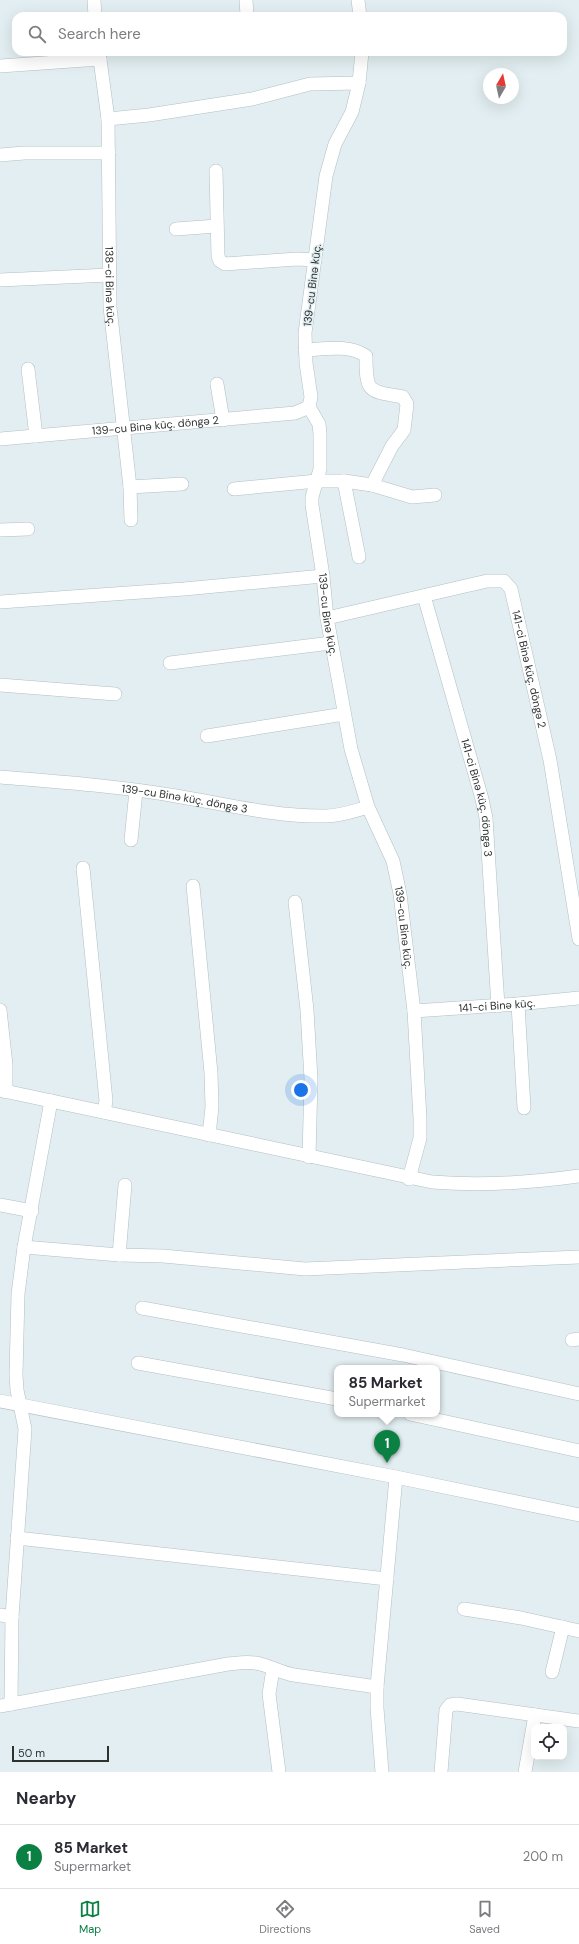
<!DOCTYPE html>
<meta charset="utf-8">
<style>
:root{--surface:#fff;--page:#f2f2f3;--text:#2b2b33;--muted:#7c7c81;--line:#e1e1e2;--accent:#0b8043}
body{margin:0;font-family:"DM Sans",sans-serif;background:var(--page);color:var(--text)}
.controls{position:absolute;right:12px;bottom:12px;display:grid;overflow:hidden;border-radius:8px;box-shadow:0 4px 16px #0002}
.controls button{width:36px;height:36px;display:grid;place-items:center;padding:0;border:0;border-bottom:1px solid var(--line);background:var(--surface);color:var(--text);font:20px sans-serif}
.compass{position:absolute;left:483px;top:68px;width:36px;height:36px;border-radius:50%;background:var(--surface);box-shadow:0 4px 16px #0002;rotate:9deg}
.scale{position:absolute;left:12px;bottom:10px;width:97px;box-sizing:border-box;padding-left:4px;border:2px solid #2d3132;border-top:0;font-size:11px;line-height:14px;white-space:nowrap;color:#2d3132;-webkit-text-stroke:3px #e2eef1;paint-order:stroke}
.you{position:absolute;left:301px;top:1090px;width:14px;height:14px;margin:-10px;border:3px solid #fff;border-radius:50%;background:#1a73e8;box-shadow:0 0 0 6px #1a73e833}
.badge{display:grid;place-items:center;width:26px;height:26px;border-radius:50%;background:var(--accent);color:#fff;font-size:13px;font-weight:700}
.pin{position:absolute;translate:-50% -33px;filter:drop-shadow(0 1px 2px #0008)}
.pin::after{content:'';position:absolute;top:21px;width:14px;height:12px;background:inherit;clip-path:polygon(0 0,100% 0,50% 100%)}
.popup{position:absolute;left:334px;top:1365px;width:106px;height:52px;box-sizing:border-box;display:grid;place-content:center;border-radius:8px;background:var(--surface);filter:drop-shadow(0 1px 3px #0005);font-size:13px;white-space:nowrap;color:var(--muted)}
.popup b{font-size:15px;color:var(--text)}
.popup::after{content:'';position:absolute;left:50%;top:100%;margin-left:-8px;border:8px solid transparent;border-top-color:var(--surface)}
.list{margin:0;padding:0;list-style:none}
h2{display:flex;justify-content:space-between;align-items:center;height:52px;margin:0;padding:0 16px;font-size:17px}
h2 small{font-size:13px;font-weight:400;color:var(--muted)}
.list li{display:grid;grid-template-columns:26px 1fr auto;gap:12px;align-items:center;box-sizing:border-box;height:64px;padding:0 16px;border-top:1px solid var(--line)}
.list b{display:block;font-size:15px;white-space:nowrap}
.list p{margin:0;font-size:13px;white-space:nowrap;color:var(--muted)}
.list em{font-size:13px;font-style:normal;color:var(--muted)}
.icon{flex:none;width:22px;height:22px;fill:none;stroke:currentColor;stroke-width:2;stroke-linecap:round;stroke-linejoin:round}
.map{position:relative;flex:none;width:579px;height:1772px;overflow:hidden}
.search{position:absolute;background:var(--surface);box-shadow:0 4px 16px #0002;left:12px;right:12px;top:12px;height:44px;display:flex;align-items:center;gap:10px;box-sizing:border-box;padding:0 14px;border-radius:12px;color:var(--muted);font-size:15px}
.sheet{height:116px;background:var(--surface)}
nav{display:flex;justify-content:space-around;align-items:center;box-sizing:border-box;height:56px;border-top:1px solid var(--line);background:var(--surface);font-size:11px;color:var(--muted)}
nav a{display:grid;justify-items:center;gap:2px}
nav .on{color:var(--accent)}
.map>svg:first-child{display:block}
</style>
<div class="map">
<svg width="579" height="1772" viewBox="0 0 579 1772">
<rect width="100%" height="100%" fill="#e2eef1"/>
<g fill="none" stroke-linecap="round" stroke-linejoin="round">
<!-- minor casing -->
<g stroke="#b3bfc2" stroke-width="14">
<g id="minor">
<path d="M 94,0 L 95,16"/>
<path d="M 246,0 L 247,15"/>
<path d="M 358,0 L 360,16"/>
<path id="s1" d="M 99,52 L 108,119 L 110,307 L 130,487 L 131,520"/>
<path id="s2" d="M 362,52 L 359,83 L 352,112 L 335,144 L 326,176 L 305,333 L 306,363 L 311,397 L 309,407 L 319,424 L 320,434 L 320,469 L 312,497 L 312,505 L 323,576 L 327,618 L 351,749 L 368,807 L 393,861 L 400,894 L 414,1011 L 420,1118 L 420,1138 L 409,1179"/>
<path d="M 0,66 L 100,59"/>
<path d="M 108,119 L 149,115 L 252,99 L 310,84 L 359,83"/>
<path d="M 0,155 L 24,153 L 109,153"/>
<path d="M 216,171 L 218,256 L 220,261 L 225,264 L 297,259 L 315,260"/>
<path d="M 176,229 L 217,226"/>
<path d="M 0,280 L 109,275"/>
<path d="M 305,350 C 325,349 349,344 366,356 C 366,393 368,391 403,397 L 407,404 L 404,430 L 392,446 L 372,485"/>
<path d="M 28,369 L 36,436"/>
<path d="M 217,384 L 223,420"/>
<path id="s3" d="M 0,439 L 295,413 L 309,407"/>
<path d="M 344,481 L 359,557"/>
<path d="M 130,487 L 182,484"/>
<path d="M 234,489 L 317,481 L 344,481 L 372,485 L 412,497 L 435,495"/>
<path d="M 0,530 L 28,529"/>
<path id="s4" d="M 424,596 L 482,799 L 486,818 L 498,1006"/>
<path d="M 0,602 L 184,589 L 323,576"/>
<path id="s5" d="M 327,618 L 487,581 L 504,581 L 511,589 L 550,760 L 579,939"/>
<path d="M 170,663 L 331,643"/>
<path d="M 0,685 L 115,694"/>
<path d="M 207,736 L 344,714"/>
<path id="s6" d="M 0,777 C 59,782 118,786 176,796 C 225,804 276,817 326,816 C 341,816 354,811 368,807"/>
<path d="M 131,840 L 136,791"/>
<path d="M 83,868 L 106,1101 L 104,1112"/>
<path d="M 193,886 L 211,1073 L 212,1107 L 209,1135"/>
<path d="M 295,902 L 307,1010 L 311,1079 L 309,1157"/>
<path d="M 518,1004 L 524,1108"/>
<path d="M 0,1010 L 6,1065 L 6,1092"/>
<path id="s7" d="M 414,1011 L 518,1004 L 579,998"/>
<path d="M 0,1090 L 432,1182 C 482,1186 530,1183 579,1176"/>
<path d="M 0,1205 L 32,1211"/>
<path d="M 24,1247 L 119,1255 L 163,1256 L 305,1269 L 579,1257"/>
<path d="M 119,1255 L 125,1185"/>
<path d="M 142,1308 L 403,1355 L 579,1394"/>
<path d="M 572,1340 L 579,1339"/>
<path d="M 138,1363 L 337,1399"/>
<path d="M 0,1401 L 396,1477 L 579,1515"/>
<path d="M 410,1414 L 579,1451"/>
<path d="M 17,1538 L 387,1579"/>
<path d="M 464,1609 L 521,1618 L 579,1631"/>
<path d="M 0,1615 L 12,1617"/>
<path d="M 273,1669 L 269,1694 L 279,1772"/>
<path d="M 552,1672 L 563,1627"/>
<path d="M 11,1704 L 12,1617 L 25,1429 L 17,1390 L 16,1375 L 18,1294 L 24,1247 L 51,1101"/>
<path d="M 0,1706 L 228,1664 C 239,1663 250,1661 260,1664 C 272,1667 282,1673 294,1675 L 377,1687"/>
<path d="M 382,1772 L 377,1708 L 377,1687 L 396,1477"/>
<path d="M 441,1772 L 446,1710 L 450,1705 L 457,1704 L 579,1721"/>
<path d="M 525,1772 L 535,1715"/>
</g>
</g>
<!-- minor -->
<use href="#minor" stroke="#fff" stroke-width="13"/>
</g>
<g text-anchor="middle" stroke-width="3" stroke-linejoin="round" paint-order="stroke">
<!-- street labels -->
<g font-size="11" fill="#2d3132" stroke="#e2eef1">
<text transform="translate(312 285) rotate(-83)" y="4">139-cu Binə küç.</text>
<text dy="4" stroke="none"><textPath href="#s1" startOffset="235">138-ci Binə küç.</textPath></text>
<text dy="4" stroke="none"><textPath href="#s3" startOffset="156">139-cu Binə küç. döngə 2</textPath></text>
<text dy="4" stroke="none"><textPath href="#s2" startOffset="576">139-cu Binə küç.</textPath></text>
<text dy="4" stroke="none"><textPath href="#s5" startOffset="274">141-ci Binə küç. döngə 2</textPath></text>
<text dy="4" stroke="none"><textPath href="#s4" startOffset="209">141-ci Binə küç. döngə 3</textPath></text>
<text dy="4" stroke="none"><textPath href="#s6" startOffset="186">139-cu Binə küç. döngə 3</textPath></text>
<text dy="4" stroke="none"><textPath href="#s2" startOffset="900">139-cu Binə küç.</textPath></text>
<text dy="4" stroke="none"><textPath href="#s7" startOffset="83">141-ci Binə küç.</textPath></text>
</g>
</g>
</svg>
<div class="controls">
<button><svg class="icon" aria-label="locate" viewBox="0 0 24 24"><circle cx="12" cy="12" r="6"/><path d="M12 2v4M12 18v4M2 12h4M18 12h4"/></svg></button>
</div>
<svg class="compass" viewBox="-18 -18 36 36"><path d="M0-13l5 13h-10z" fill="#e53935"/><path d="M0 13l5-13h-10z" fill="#7c7c81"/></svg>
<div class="scale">50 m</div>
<div class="you"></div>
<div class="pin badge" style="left:387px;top:1463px">1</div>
<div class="popup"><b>85 Market</b>Supermarket</div>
<div class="search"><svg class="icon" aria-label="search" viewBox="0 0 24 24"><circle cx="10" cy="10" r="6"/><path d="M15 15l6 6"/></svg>Search here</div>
</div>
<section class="sheet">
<h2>Nearby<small></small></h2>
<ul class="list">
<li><span class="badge">1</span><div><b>85 Market</b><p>Supermarket</p></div><em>200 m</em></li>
</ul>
</section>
<nav>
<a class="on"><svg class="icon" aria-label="map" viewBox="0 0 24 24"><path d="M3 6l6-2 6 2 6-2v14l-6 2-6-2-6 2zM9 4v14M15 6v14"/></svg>Map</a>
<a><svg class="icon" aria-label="directions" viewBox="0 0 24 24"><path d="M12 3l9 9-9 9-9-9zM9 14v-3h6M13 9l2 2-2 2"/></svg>Directions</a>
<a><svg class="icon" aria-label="saved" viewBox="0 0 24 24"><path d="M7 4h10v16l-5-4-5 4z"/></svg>Saved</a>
</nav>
